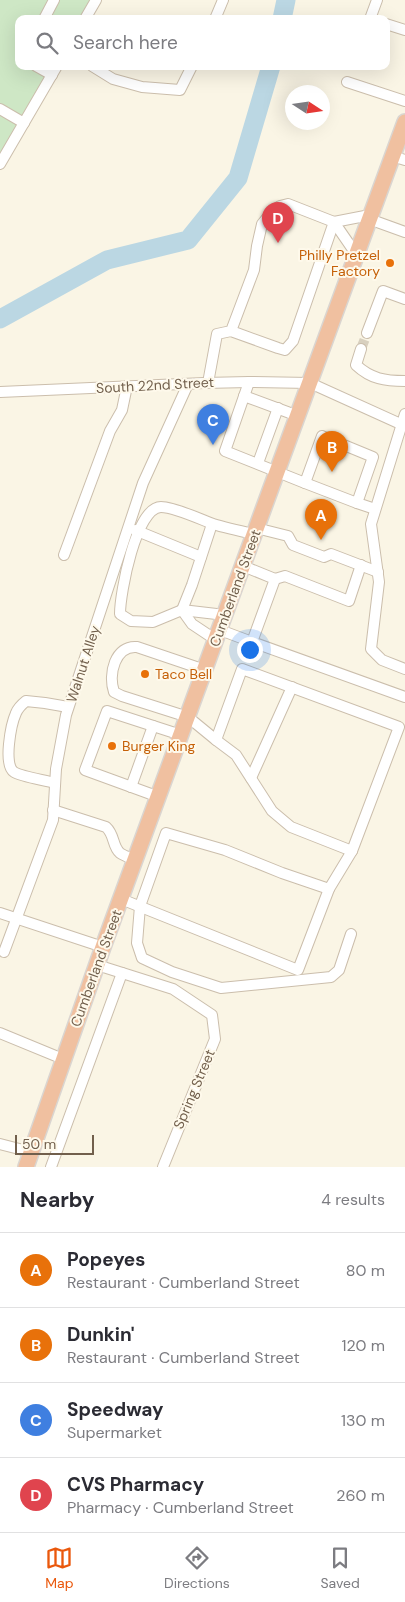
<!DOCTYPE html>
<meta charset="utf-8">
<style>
:root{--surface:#fff;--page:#f2f2f3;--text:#2b2b33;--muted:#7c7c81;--line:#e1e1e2;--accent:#ea580c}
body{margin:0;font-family:"DM Sans",sans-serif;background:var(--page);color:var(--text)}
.compass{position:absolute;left:285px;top:85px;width:45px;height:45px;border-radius:50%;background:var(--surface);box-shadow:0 5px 20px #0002;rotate:102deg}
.scale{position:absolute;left:15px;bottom:12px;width:79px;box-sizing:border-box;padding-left:5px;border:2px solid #715f4c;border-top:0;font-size:14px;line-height:18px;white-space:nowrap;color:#715f4c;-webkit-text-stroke:4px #fef9eb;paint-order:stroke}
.you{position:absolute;left:249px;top:649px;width:18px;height:18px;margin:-12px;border:4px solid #fff;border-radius:50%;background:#1a73e8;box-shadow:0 0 0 8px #1a73e833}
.badge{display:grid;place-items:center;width:32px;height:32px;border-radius:50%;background:var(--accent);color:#fff;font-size:16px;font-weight:700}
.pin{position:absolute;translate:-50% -41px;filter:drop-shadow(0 1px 2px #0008)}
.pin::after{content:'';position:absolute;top:26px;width:18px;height:15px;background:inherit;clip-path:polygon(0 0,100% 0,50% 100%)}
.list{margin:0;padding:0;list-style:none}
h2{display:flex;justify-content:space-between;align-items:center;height:65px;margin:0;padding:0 20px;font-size:21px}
h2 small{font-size:16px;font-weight:400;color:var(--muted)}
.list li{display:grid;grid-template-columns:32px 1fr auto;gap:15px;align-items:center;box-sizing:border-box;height:75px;padding:0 20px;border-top:1px solid var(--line)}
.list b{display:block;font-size:19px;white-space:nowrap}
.list p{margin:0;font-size:16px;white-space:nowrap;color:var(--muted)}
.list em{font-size:16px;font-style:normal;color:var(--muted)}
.icon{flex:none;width:28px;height:28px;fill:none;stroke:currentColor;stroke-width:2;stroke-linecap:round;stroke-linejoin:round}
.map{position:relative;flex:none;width:405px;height:1167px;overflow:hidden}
.search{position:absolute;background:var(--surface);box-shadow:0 5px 20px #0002;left:15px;right:15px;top:15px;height:55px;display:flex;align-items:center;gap:12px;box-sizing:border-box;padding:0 18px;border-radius:10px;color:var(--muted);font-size:19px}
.sheet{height:365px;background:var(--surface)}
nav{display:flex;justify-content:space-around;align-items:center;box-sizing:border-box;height:70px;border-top:1px solid var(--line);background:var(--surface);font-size:14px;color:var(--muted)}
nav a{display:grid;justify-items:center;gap:2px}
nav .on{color:var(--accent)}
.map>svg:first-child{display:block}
</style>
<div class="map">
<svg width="405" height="1167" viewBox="0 0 405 1167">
<rect width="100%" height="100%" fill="#faf5e5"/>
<!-- green -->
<path fill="#cee7c5" d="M 0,0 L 94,0 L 83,19 L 19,19 L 19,66 L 55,66 L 0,159 Z"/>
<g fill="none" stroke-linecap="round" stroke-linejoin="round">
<!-- river -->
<g stroke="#bbd7e3" stroke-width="19">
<path d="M 282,19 L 286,0"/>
<path d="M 0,319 L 107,260 L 188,240 L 238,178 L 271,66"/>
</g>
<!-- minor-tunnel -->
<path stroke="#d8d0bf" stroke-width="10" stroke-dasharray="10 5" stroke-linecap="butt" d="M 361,349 L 367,333"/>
<!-- minor casing -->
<g stroke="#cbbeac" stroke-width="12">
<g id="minor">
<path d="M 44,19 L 54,0"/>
<path d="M 85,19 L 96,0"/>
<path d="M 215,19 L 223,0"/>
<path d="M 370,19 L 377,0"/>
<path d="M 386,24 L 405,30"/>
<path d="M 36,66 L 52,75"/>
<path d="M 92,66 L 113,79 L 142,87 L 180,90 L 192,66"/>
<path d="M 347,82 L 405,101"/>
<path d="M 0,109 L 24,123"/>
<path d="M 392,156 L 405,160"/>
<path d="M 0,164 L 57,66"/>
<path d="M 369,219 L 405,232"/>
<path d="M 356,254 L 334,222 L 370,215"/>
<path d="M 367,333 L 383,291 L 405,299"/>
<path d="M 361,349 L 356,365 C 371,379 385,381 405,381"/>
<path d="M 249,382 L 225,451 L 305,483 L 322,436 L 373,457 L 357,503 L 375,509"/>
<path d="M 208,383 L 217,334 L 231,331 L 254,270 L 257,246 L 262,224 L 271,213 L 280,206 L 288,204 L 334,222 L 293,341 L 285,350 L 278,348 L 231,331"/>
<path d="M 0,392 L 204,383 L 249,382 L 310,383 L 405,426"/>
<path d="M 244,396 L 298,416"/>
<path d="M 405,414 L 371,524 L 379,582 L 371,649 L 382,660 L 405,669"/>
<path d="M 258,463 L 278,408"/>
<path d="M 305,483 L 357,503"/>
<path d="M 256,528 L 288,536 L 293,545 L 324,557 L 331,554 L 378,572"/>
<path d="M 135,530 L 201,557"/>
<path d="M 64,555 L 110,431 L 122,410 L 127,386"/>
<path d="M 275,579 L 285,576 L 349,601 L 361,565"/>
<path d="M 182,610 L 192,585 L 212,524"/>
<path d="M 182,610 L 192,624 L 216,640"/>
<path d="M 225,615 L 182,610 L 153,622 L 131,621 L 120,614 C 120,593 136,507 161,507 C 174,507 200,519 213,524 C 226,528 240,531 254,534"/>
<path d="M 220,630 L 252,642 L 275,579 L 243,566"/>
<path d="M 252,642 L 405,697"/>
<path d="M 216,740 L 236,755 L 272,811 L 291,827 L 352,851"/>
<path d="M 251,778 L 292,687"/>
<path d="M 55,783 C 45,780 22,777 14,772 C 3,765 11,724 16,713 C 18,708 21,705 26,701 L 45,703 L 68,707"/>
<path d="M 131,787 L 153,726"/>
<path d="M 159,797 L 85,770 L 107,711 L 181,735"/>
<path d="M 53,810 L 106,827 C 115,835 112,846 120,853 C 124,856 131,858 135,860"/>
<path d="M 329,889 L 282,873 L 225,850 L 166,833 L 140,906 L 137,943 L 142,958 L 172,972 L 221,988 L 331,977 L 339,970 L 351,934"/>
<path d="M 121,899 L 298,970 L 329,889 L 352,851 L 399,727 L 242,669 L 216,740 L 188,717 L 122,696 L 114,692 C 108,674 115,645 137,647 L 205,670"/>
<path d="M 0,913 L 103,947"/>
<path d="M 4,952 L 53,820 L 56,769 L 66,715 L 143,483 L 188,384"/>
<path d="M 97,965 L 173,989 L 212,1015 L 215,1039 L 163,1167"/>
<path d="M 0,1033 L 63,1059"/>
<path d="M 0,1144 L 31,1152"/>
<path d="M 51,1167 L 122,973"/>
</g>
</g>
<!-- highway casing -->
<g stroke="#dad5d0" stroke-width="18">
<path id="highway" d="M 26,1167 L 103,947 L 405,122"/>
</g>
<!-- minor -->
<use href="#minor" stroke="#fff" stroke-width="10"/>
<!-- highway -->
<use href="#highway" stroke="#f0c0a0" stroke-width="15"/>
</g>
<!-- markers -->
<g fill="#e8710a" stroke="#fef9eb" stroke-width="2">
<circle cx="390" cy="263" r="5"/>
<circle cx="145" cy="674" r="5"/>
<circle cx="112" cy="746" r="5"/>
</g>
<g text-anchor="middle" stroke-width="4" stroke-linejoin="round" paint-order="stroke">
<!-- food labels -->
<g font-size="14" fill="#c56008" stroke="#fef9eb" text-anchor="start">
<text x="380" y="260" text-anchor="end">Philly Pretzel<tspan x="380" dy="16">Factory</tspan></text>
<text x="155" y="679">Taco Bell</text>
<text x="122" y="751">Burger King</text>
</g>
<!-- street labels -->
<g font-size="14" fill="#715f4c" stroke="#fef9eb">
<text transform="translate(155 385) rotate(-3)" y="5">South 22nd Street</text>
<text transform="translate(235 588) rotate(-70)" y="5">Cumberland Street</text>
<text transform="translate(83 664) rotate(-72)" y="5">Walnut Alley</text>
<text transform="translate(96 968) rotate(-70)" y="5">Cumberland Street</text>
<text transform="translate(194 1089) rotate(-67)" y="5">Spring Street</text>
</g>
</g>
</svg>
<svg class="compass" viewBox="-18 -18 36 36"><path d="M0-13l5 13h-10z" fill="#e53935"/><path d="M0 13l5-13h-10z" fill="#7c7c81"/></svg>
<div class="scale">50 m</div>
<div class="you"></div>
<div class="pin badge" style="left:321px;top:540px;background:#e8710a">A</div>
<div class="pin badge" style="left:332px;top:472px;background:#e8710a">B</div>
<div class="pin badge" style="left:213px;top:445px;background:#3f7fe0">C</div>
<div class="pin badge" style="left:278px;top:243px;background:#e0444e">D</div>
<div class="search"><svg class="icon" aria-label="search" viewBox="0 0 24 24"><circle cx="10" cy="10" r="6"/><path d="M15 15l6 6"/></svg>Search here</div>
</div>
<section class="sheet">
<h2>Nearby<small>4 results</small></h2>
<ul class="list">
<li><span class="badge" style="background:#e8710a">A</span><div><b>Popeyes</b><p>Restaurant · Cumberland Street</p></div><em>80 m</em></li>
<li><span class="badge" style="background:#e8710a">B</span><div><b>Dunkin'</b><p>Restaurant · Cumberland Street</p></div><em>120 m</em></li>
<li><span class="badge" style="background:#3f7fe0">C</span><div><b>Speedway</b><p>Supermarket</p></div><em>130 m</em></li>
<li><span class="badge" style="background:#e0444e">D</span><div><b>CVS Pharmacy</b><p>Pharmacy · Cumberland Street</p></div><em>260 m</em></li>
</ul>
</section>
<nav>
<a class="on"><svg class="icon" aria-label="map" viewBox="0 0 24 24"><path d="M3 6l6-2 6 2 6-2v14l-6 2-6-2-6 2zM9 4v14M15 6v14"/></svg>Map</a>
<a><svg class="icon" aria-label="directions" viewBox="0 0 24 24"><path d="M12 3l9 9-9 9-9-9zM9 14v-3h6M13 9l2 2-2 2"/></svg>Directions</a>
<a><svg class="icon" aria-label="saved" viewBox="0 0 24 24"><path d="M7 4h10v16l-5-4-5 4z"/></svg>Saved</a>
</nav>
